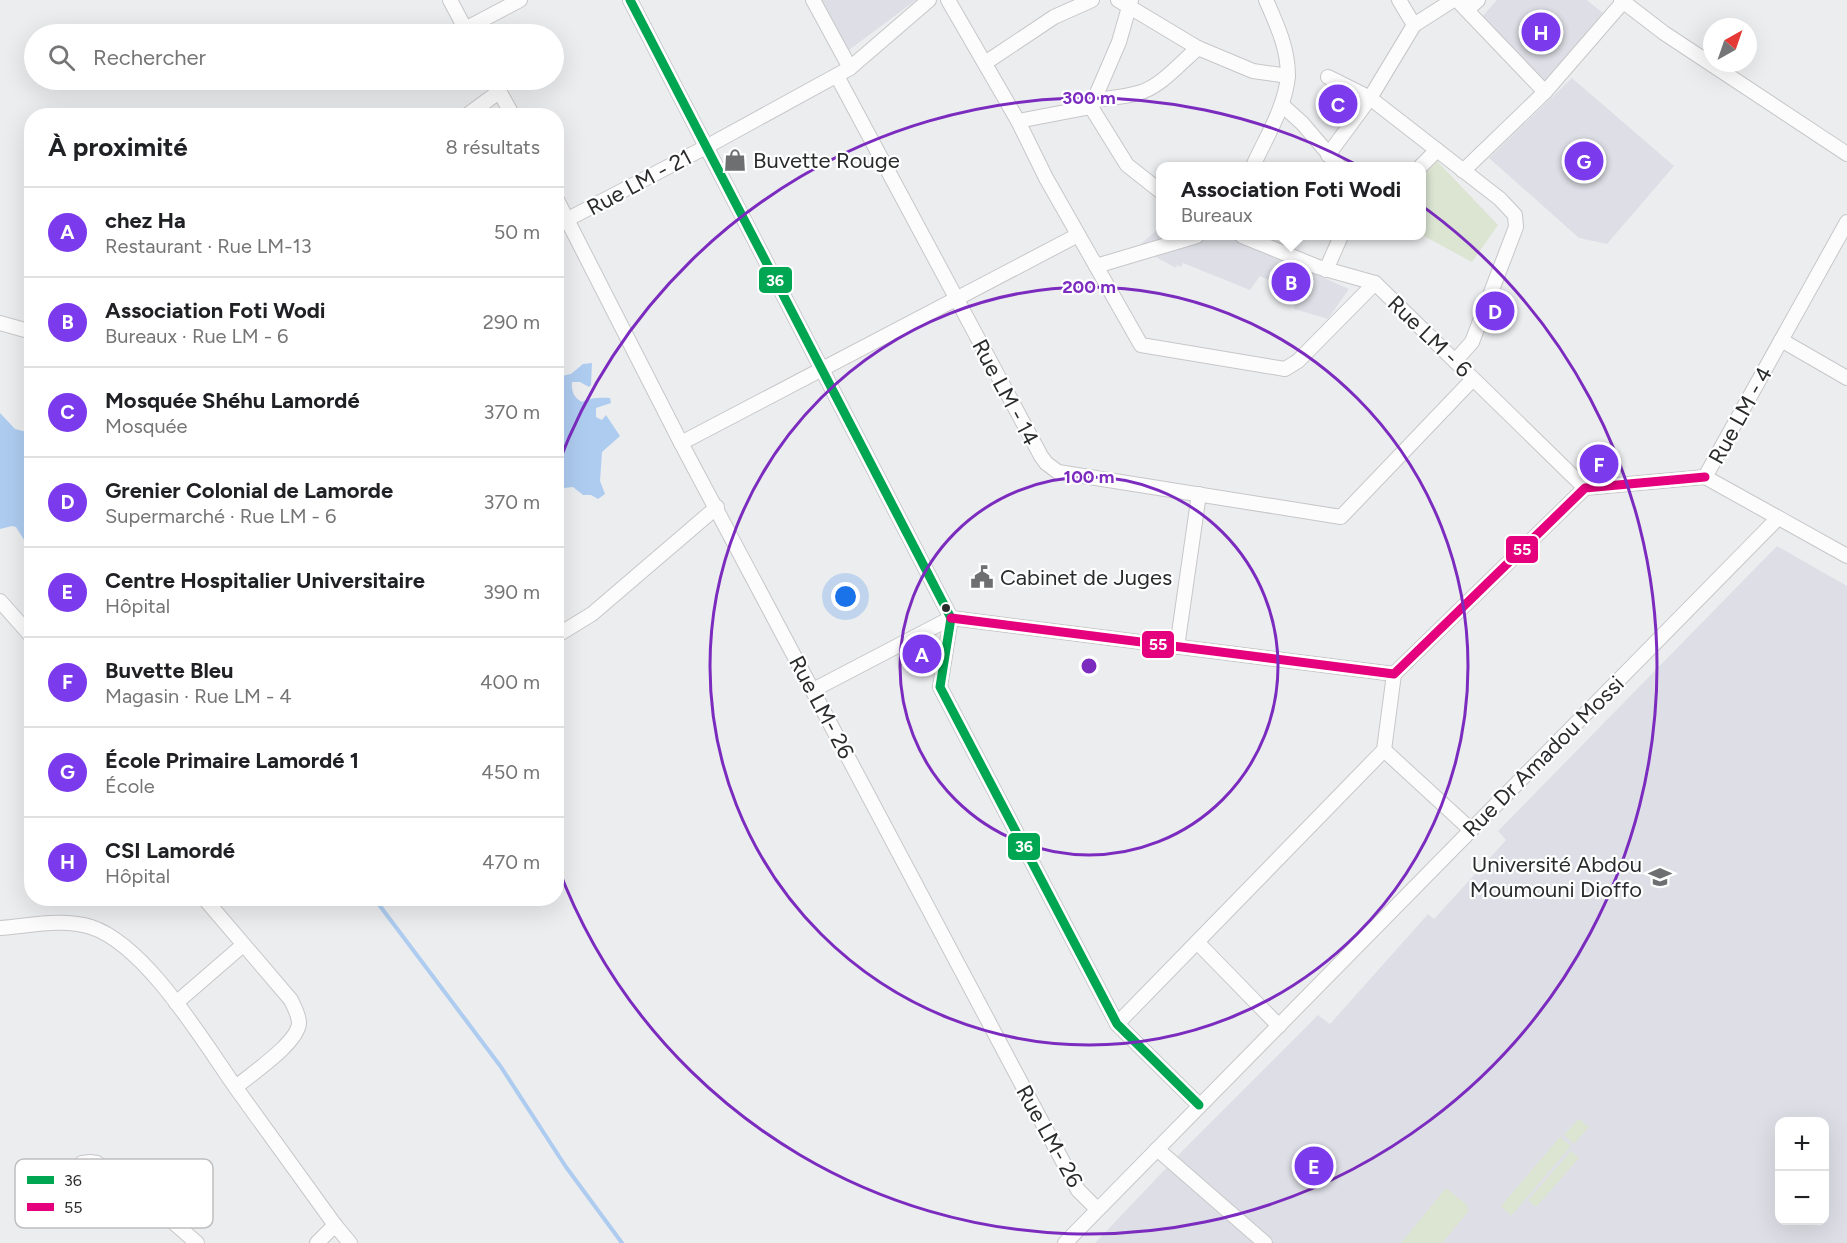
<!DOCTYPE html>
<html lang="fr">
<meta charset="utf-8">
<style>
:root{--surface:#fff;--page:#f2f2f2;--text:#202124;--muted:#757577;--line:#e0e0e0;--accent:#7c3aed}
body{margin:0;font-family:Figtree,sans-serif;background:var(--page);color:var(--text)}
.controls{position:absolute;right:18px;bottom:18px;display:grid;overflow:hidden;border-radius:12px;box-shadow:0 6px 24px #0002}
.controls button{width:54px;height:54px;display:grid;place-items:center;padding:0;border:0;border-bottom:2px solid var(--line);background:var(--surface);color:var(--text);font:30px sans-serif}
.compass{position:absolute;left:1703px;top:18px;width:54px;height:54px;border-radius:50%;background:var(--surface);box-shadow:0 6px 24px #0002;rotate:40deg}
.you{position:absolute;left:846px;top:597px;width:21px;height:21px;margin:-15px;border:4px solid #fff;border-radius:50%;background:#1a73e8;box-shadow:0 0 0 9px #1a73e833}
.badge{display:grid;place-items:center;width:39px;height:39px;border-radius:50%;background:var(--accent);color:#fff;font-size:20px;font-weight:700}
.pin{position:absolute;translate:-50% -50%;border:3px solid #fff;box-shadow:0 2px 6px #0006}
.popup{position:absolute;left:1156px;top:162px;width:270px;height:78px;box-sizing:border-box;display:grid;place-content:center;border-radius:12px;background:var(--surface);filter:drop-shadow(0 2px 4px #0005);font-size:20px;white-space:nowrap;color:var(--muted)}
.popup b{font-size:22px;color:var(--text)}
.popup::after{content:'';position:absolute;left:50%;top:100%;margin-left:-12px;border:12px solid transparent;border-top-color:var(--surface)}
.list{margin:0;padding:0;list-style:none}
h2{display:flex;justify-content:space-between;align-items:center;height:78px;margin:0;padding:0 24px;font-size:26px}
h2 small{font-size:20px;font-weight:400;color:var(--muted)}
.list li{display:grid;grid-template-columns:39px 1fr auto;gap:18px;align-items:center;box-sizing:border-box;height:90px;padding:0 24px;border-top:2px solid var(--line)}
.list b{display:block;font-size:22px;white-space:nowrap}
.list p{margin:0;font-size:20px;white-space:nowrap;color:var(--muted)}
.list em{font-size:20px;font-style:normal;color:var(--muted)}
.icon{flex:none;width:33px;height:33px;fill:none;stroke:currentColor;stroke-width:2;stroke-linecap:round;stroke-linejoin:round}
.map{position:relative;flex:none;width:1847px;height:1243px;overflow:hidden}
.search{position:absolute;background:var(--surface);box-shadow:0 6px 24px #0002;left:24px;top:24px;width:540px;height:66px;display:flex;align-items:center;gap:15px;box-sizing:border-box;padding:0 21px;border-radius:33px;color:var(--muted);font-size:22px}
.panel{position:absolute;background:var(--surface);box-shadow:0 6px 24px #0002;left:24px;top:108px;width:540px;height:798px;border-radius:24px}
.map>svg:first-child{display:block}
</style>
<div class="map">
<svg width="1847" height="1243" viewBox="0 0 1847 1243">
<rect width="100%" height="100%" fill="#ecedef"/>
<!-- built -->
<g fill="#dedfe6" fill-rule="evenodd">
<path d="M 816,0 L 916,0 L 845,53 Z"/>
<path d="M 1497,0 L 1587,0 L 1604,14 L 1547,83 L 1480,19 Z"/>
<path d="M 1572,78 L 1674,166 L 1607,244 L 1579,238 L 1489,158 Z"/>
<path d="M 1160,227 L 1160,236 L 1229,236 L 1349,289 L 1328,319 L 1294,309 L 1294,292 L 1260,276 L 1250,290 L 1183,263 L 1181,267 L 1177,265 L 1176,268 L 1150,254 L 1141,244 Z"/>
<path d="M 1777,546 L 1847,586 L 1847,1243 L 1095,1243 L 1189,1144 L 1318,1015 L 1330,1024 L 1428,914 L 1434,919 L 1506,840 L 1498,831 ZM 1780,1122 L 1824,1122 L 1824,1220 L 1780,1220 Z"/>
</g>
<!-- green -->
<g fill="#dce5d2">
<path d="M 1435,159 L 1498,225 L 1472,262 L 1422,235 L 1422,173 Z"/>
<path d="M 1579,1119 L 1589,1127 L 1574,1144 L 1564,1135 Z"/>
<path d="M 1560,1137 L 1571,1146 L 1511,1216 L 1501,1206 Z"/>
<path d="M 1571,1151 L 1579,1158 L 1536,1207 L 1528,1200 Z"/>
<path d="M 1446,1188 L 1468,1206 L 1468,1212 L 1442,1243 L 1401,1243 Z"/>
</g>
<!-- water -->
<g fill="#aeccf0">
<path d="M 592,363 L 591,385 L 589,387 L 580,382 L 572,382 C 571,391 574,398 582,402 C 588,398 600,397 610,398 L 611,403 L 596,408 L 596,417 L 602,420 L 606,415 L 620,436 L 602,452 L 600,481 L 605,494 L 598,499 L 591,495 L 583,495 L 573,487 L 564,488 L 556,487 L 557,377 L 571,374 L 583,364 Z"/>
<path d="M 0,413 L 15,429 L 31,433 L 31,551 L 16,527 L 12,526 L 0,529 Z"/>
</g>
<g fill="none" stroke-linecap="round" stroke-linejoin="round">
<!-- stream -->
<path stroke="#aeccf0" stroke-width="4" d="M 374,898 L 501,1067 L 566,1167 L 622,1243"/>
<!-- minor casing -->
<g stroke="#c7c7c9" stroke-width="16">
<g id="minor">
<path d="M 450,0 L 468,34"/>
<path d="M 630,0 L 951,618 L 940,687 L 1117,1024 L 1199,1105"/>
<path d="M 813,0 L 850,68"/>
<path d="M 948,0 L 1018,121 L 1046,178 L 1141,345 L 1285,369 L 1298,361 L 1375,283"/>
<path d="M 1118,0 L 1198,48 L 1253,71 L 1288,76 C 1288,48 1277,25 1266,0"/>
<path d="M 1399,0 L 1414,25"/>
<path d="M 1457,0 L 1545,92"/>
<path d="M 1621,0 L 1664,33 L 1847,154"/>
<path d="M 1467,10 L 1478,0"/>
<path d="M 465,29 L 520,0"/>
<path d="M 985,63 L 1054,17 L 1092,0"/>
<path d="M 837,76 L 1041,456 L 1046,463 L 1058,472 L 1341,517 L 1473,379"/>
<path d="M 1328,77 L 1370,98 L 1500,199 L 1515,215 L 1516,227 L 1472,342 L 1455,361"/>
<path d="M 493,80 L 513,116"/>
<path d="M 1096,100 C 1109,98 1124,97 1138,93 C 1161,87 1180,63 1198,48"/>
<path d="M 1282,105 L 1302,123 L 1339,166"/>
<path d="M 1091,107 L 1127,165 L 1160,191"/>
<path d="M 466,116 L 500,91"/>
<path d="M 1018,121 L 1091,107 L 1119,42 L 1131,0"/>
<path d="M 1328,155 L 1370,98 L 1414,25 L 1453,0"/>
<path d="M 1253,166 C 1266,137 1285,108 1288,76"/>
<path d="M 1421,166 L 1437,150"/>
<path d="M 1463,171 L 1545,92 L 1623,2"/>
<path d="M 556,198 L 681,443 L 1078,1190 L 1097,1209"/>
<path d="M 568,219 L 706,147 L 850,68 L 929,0"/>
<path d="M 1242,236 L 1318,267 L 1375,283 L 1585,488"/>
<path d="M 1096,266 L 1197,236"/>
<path d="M 1326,270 L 1341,236"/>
<path d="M 0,323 L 32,332"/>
<path d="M 1781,340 L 1847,378"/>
<path d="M 681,443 L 1078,235"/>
<path d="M 1705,477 L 1847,222"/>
<path d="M 1705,477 L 1847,556"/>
<path d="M 0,601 L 32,637"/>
<path d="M 951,618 L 1394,674 L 1585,488 L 1705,477"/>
<path d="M 556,636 L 592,614 L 717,507"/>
<path d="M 1177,647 L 1199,494"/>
<path d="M 813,690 L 951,618"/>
<path d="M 1384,750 L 1470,829"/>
<path d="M 204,898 L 291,1000 C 294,1007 299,1015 299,1023 C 298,1043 251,1074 236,1087"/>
<path d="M 0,928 C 29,926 62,918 91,927 C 146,945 203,1041 236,1088 C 269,1133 302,1179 335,1225 L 350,1243"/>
<path d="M 1197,942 L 1279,1026"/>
<path d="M 176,1003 L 243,945"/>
<path d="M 1117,1024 L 1384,750 L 1394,674"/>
<path d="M 1157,1149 L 1265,1243"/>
<path d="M 82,1163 L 90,1162 L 97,1163 L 173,1222 L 197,1243"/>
<path d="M 317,1243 L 335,1225"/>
<path d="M 1065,1243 L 1778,518"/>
</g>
</g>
<!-- minor -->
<use href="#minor" stroke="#fcfcfd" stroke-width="14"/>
<!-- bus-1 casing -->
<g stroke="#fff" stroke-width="14">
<path id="bus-1" d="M 630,0 L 951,618 L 940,687 L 1117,1024 L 1199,1105"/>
</g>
<!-- bus-2 casing -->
<g stroke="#fff" stroke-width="14">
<path id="bus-2" d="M 951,618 L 1394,674 L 1585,488 L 1705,477"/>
</g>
<!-- bus-1 -->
<use href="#bus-1" stroke="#00a651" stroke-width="9"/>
<!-- bus-2 -->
<use href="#bus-2" stroke="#e5007d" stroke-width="9"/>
</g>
<!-- distance rings -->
<g fill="none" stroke="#7b2cbf" stroke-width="3">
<circle cx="1089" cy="666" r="189"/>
<circle cx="1089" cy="666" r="379"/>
<path d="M557 467A568 568 0 1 1 557 865"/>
</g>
<!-- icons -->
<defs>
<g id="shop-bare" transform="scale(1.8)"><path d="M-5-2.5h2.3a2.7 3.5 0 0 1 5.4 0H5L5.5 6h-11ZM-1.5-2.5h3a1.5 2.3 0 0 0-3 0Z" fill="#6e6f70" stroke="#fff" stroke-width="2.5" paint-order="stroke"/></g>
<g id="civic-bare" transform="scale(1.8)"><path d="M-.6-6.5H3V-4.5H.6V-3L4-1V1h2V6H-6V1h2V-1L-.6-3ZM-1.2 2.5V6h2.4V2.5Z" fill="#6e6f70" stroke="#fff" stroke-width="2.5" paint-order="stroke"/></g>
<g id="university-bare" transform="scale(1.8)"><path d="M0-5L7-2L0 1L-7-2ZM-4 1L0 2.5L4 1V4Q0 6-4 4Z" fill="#6e6f70" stroke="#fff" stroke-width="2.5" paint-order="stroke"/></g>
</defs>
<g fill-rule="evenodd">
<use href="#shop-bare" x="735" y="160"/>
<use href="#civic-bare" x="982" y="577"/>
<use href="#university-bare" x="1660" y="877"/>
</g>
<!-- markers -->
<circle fill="#2a2b2c" stroke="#fff" stroke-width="2" cx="946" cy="608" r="5"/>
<g text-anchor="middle" stroke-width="4.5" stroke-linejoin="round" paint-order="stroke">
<!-- poi labels -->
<g font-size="22" fill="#2a2b2c" stroke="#fff" text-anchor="start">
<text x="753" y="168">Buvette Rouge</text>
<text x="1000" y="585">Cabinet de Juges</text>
<text x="1642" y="872" text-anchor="end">Université Abdou<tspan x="1642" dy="25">Moumouni Dioffo</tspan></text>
</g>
<!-- street labels -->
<g font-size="22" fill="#2a2b2c" stroke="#fff">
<text transform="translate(639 182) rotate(-28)" y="8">Rue LM - 21</text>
<text transform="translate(1430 336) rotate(44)" y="8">Rue LM - 6</text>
<text transform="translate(1006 392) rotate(62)" y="8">Rue LM - 14</text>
<text transform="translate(1740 415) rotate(-61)" y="8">Rue LM - 4</text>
<text transform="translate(822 707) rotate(62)" y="8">Rue LM- 26</text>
<text transform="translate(1543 756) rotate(-45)" y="8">Rue Dr Amadou Mossi</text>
<text transform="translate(1050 1136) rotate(61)" y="8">Rue LM- 26</text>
</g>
</g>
<!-- legend -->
<rect x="15" y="1159" width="198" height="69" rx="9" fill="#fff" stroke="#bfbfc0" stroke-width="1.5"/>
<rect x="27" y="1176" width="27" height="8" fill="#00a651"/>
<rect x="27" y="1203" width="27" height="8" fill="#e5007d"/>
<g font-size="16" fill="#2a2b2c">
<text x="64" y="1186">36</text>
<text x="64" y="1213">55</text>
</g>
<circle cx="1089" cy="666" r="9" fill="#7b2cbf" stroke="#fff" stroke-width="3"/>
<g font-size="18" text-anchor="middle" font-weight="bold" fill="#7b2cbf" stroke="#fff" stroke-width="4.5" stroke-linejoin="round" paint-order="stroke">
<text x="1089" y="104">300 m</text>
<text x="1089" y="293">200 m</text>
<text x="1089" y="483">100 m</text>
</g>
<g stroke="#fff" stroke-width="2">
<rect x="758" y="266" width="35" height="28" rx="6" fill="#00a651"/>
<rect x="1505" y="535" width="34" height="29" rx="6" fill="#e5007d"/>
<rect x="1141" y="630" width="34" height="29" rx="6" fill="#e5007d"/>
<rect x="1007" y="832" width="34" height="29" rx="6" fill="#00a651"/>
</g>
<g font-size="16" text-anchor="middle" font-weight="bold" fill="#fff">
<text x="775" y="286">36</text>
<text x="1522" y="555">55</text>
<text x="1158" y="650">55</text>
<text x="1024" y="852">36</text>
</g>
</svg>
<div class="controls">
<button>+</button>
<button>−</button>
</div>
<svg class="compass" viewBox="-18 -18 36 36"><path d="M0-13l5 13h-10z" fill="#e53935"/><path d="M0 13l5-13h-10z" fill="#757577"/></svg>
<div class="you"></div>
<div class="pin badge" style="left:922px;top:654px">A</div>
<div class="pin badge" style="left:1291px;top:282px">B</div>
<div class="popup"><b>Association Foti Wodi</b>Bureaux</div>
<div class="pin badge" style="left:1338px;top:104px">C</div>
<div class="pin badge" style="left:1495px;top:311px">D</div>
<div class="pin badge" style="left:1314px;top:1166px">E</div>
<div class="pin badge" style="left:1599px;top:464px">F</div>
<div class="pin badge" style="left:1584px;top:161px">G</div>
<div class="pin badge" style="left:1541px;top:32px">H</div>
<div class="search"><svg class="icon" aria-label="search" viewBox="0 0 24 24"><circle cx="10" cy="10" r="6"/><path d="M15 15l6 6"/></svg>Rechercher</div>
<section class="panel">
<h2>À proximité<small>8 résultats</small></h2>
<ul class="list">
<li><span class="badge">A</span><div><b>chez Ha</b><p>Restaurant · Rue LM-13</p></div><em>50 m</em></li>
<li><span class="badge">B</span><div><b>Association Foti Wodi</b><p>Bureaux · Rue LM - 6</p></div><em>290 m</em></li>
<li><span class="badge">C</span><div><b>Mosquée Shéhu Lamordé</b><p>Mosquée</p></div><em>370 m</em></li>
<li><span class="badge">D</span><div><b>Grenier Colonial de Lamorde</b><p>Supermarché · Rue LM - 6</p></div><em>370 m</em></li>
<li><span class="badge">E</span><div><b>Centre Hospitalier Universitaire</b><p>Hôpital</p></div><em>390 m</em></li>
<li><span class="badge">F</span><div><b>Buvette Bleu</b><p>Magasin · Rue LM - 4</p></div><em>400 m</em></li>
<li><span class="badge">G</span><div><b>École Primaire Lamordé 1</b><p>École</p></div><em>450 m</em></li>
<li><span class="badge">H</span><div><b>CSI Lamordé</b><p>Hôpital</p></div><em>470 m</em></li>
</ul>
</section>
</div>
